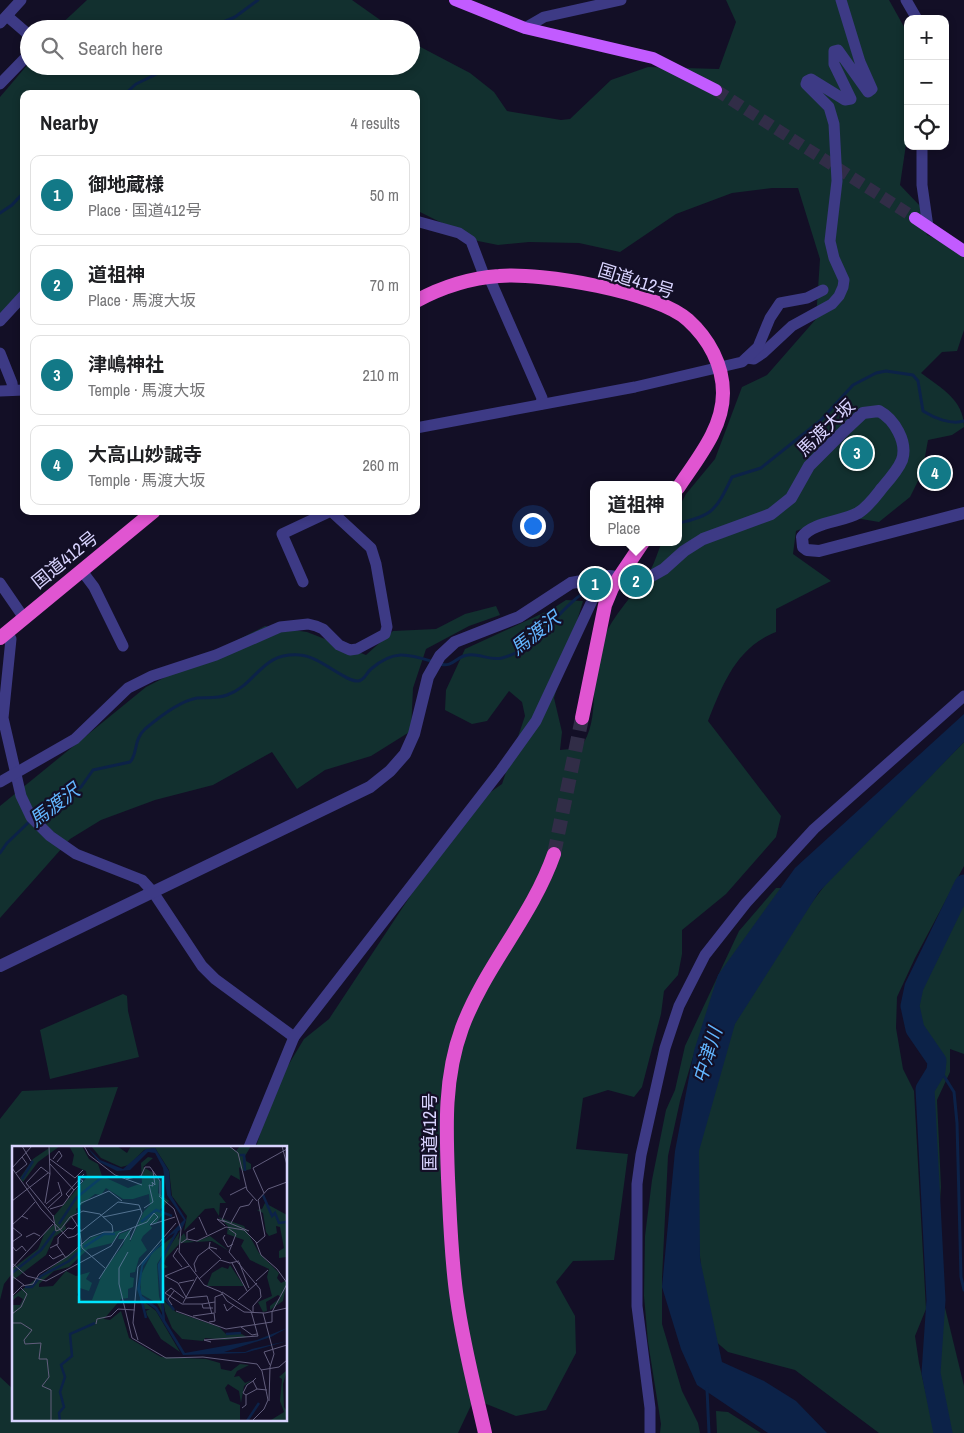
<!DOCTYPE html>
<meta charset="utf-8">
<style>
:root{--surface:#fff;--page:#f6f6f6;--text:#202124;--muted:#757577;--line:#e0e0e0;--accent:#127987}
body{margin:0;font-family:"Archivo Narrow","Noto Sans JP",sans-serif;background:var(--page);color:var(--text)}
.controls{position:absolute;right:15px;top:15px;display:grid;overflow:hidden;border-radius:10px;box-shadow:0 2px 8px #0003}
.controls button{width:45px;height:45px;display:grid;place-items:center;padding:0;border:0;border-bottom:1px solid var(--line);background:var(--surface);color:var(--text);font:25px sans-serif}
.you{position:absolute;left:532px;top:525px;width:18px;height:18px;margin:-12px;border:4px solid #fff;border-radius:50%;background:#1a73e8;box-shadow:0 0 0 8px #1a73e833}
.badge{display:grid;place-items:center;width:32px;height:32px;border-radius:50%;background:var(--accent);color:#fff;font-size:16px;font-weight:700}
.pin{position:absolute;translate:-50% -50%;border:2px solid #fff;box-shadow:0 1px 5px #0006}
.popup{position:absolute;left:590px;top:481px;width:92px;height:65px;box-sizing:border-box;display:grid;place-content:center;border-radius:10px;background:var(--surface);filter:drop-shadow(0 1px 4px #0005);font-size:16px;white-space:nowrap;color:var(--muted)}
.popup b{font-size:19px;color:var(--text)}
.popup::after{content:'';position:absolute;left:50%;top:100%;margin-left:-10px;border:10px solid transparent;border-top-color:var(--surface)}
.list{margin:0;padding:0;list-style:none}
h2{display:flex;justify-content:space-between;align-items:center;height:65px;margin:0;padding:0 20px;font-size:21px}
h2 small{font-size:16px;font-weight:400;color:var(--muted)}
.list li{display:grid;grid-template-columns:32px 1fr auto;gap:15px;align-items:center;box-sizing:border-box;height:80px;margin:0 10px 10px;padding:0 10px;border:1px solid var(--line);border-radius:10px}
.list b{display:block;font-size:19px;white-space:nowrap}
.list p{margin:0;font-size:16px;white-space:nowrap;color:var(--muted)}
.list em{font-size:16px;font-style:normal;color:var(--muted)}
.icon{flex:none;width:28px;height:28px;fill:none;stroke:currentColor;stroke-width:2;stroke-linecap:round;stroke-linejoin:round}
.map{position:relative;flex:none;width:964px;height:1433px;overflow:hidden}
.search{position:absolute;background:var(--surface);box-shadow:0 2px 8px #0003;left:20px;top:20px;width:400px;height:55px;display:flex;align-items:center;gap:12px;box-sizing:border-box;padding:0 18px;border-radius:28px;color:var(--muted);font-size:19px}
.panel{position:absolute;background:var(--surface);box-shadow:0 2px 8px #0003;left:20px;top:90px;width:400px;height:425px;border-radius:10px}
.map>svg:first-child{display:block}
</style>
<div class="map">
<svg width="964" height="1433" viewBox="0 0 964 1433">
<rect width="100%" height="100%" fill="#130f26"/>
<!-- green -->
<g fill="#12302f">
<path d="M 87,0 L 352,0 L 393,29 L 56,29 Z"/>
<path d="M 726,0 L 889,0 L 908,34 L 908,131 L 900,185 L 920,206 L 927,235 L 964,250 L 964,330 L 957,351 L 942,352 L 921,373 C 941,388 964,400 964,427 L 952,435 L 928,440 L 922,473 L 910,497 L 879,522 L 844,516 L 821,521 L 796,531 L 793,554 L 831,581 L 776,609 L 776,632 C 736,648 723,684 708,721 L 781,816 L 776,837 L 726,894 L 682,930 L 682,954 L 678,975 L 664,991 L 661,1014 L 642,1087 L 634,1097 L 608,1090 L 583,1098 L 576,1149 L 628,1154 L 614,1260 L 573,1261 L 556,1282 L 575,1316 L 576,1353 L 546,1410 L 516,1416 L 474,1399 L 458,1433 L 0,1433 L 0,1377 L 14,1390 L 14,1419 L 286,1419 L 286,1147 L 256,1147 L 275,1087 L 304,1039 L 329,1019 L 469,807 L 502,784 L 525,716 L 522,702 L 509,691 L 487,721 L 472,724 L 445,710 L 446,690 L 465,649 L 552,609 L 566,600 L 583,601 L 554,698 L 562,732 L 560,750 L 580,748 C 603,719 587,675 602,641 C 613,615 634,594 650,571 C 655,562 658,551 662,542 L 678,542 L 679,507 L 686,494 L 715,459 L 742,387 L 767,375 L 816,319 L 820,259 L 798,188 L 772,188 L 732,193 L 676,214 L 620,252 L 579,243 L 529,242 L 498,245 L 478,241 L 416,210 L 416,94 L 24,94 L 24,303 L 0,318 L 0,97 L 29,63 L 29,66 L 411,66 L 411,42 L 470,73 L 494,92 L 507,111 L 561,120 L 570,119 L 611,80 L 648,67 L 719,69 L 736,22 Z"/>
<path d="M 496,606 L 500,615 L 469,626 L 426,649 L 413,688 L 411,731 L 371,756 L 325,770 L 297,789 L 272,752 L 213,785 L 155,800 L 101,820 L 70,839 L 0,918 L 0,806 L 146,687 L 265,626 L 307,632 L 366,655 L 393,631 L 436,629 L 465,614 Z"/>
<path d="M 964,742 L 964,866 L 915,958 L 897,997 L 896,1028 L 903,1069 L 914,1091 L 926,1309 L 915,1336 L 919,1363 L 935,1433 L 879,1433 L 795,1370 L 728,1352 L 714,1340 L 702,1284 L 697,1214 L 699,1145 L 714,1076 L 750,985 L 834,873 Z"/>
<path d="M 776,888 L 785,888 L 711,1007 L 698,1040 L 680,1101 L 668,1156 L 662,1278 L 662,1324 L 682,1391 L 698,1423 L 700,1433 L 660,1433 L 661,1424 L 648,1342 L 644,1296 L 645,1236 L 652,1180 L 666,1110 L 675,1090 L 685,1046 L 739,931 Z"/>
<path d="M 964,894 L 964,1054 L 950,1049 L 950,1072 L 937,1100 L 941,1187 L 939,1215 L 934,1215 L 929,1100 L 935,1086 L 945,1070 L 937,1048 L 917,1015 L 927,966 Z"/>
<path d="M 123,994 L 127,996 L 128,1011 L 139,1057 L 50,1079 L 40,1030 Z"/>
<path d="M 118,1087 L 97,1147 L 14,1147 L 14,1271 L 4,1284 L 0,1300 L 0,1119 L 22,1091 Z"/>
<path d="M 939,1283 L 964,1386 L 964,1433 L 950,1433 L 936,1368 Z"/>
<path d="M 716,1411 L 728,1412 L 761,1433 L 717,1433 Z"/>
</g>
<!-- water -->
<path fill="#0c2248" d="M 964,714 L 964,742 L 819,892 L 735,1024 L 699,1151 L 700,1259 L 722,1362 L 764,1381 L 796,1401 L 827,1433 L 768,1433 L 697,1385 L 681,1349 L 662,1287 L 675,1151 L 694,1051 L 718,975 L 795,868 Z"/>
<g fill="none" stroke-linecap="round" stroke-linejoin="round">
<!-- stream -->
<g stroke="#0c2248" stroke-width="3">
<path d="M 207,29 L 235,17 L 258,0"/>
<path d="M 125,94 L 136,84 L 173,66"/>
<path d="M 0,213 L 12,205 L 24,192"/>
<path d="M 678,523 C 714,516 717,508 732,477 L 761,468 L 821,420 L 853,385 L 876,373 L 886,371 L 913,375 L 918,381 L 923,411 C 934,418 951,425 964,421"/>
<path d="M 440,664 C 453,668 456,656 468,655 C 479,653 490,661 502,658 C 540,649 559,604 592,588"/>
<path d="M 36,818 L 50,809 L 64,794 L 81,787 L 93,770 L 130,762 C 138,754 133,740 145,729 C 158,718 179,701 197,698 C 206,697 217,699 227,695 C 258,684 260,652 300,655 C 319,656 345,682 358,681 C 365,680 366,673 371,669 C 394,649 408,654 434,662"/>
<path d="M 0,853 L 7,843 L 30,821"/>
<path d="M 937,1065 L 954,1092 L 957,1123 L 961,1277 L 964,1290"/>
<path d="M 707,1389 L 709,1433"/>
</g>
<!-- river -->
<path stroke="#0c2248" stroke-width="19" d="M 943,1433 L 931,1373 L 936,1300 L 925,1089 L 936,1071 L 937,1061 L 915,1029 L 910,1006 L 914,987 L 964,884"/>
<!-- primary-tunnel -->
<path stroke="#312d47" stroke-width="12" stroke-dasharray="12 6" stroke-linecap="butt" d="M 716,90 L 915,218"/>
<!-- trunk-tunnel -->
<path stroke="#312d47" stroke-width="14" stroke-dasharray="14 7" stroke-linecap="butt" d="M 554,854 L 582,718"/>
<!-- minor -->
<g stroke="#3d3a85" stroke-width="11">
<path d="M 906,0 L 917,19"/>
<path d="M 7,16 L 29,35"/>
<path d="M 0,23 L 21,0"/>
<path d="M 525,28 L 544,17 L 621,0"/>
<path d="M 0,84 L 29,54"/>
<path d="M 922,146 L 922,185 L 928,227"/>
<path d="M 416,221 L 459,233 L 471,241 L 485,278"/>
<path d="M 489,277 L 542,398 L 541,404"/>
<path d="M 0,321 L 24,295"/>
<path d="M 0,353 L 12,383 L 13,390"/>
<path d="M 747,358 L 754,359 L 763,353 L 792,326 L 832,304 L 839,296 L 843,287 L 844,280 L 834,258 L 830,241 L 837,181 L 834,124 L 829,107 L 806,84 L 807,81 L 811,79 L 845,100 L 851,99 L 834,64 L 834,51 L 838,50 L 868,92 L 872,89 L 860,62 L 841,0"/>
<path d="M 0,391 L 24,390"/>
<path d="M 416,428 L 635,387 L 742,362 L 758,347 L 770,318 L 780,303 L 807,298 L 823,290"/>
<path d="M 82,571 L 94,587 L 123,646"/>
<path d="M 0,583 L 24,618"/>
<path d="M 7,632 L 11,639 L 3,718 L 21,796 L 31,817 L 50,836 L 76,854 L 142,880 L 153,892 L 202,966 L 215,979 L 294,1037"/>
<path d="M 0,782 L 75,739 L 128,688 L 152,676 L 216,655 L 280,627 L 308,624 L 316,626 L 323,629 L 339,645 L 350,650 L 357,649 L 385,634 L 387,627 L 376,564 L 371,548 L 331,511 L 282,534 L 303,582"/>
<path d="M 249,1147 L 294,1037 L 501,770 L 536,721 L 598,588 L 606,576"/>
<path d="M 650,1433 L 650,1408 L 637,1306 L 637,1184 L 641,1155 L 665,1048 L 679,1006 L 705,955 L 746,903 L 814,829 L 964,696"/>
</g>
<!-- tertiary -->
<path stroke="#3d3a85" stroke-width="12" d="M 0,966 L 370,787 L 390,771 L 405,754 L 414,734 L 428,677 L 440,656 L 455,642 L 519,617 L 571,583 L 609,576 L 640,580 L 648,578 L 664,569 L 684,551 L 703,539 L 771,514 L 791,498 L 809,466 L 847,428 L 863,413 L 879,411 C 894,419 908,442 902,460 C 898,470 889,480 882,488 C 875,497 868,507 858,513 C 842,522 813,522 802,537 L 803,547 L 807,550 L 819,551 L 964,513"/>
<!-- primary -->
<g stroke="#c25bff" stroke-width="12">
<path d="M 455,0 L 525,28 L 653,58 L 716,90"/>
<path d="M 915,218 L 964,251"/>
</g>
<!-- trunk -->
<g stroke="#e055d1" stroke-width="14">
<path d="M 416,301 C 442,287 470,278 499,276 C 541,272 657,292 688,320 C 709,339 723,365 723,393 C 723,429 697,459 678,488"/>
<path d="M 0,638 L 154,511"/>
<path d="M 582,718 L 605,605 L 612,588 L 643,542"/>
<path d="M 485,1433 C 475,1389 463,1344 457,1299 C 451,1259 450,1218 448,1178 C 446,1127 444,1077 462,1028 C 485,966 532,917 554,854"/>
</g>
</g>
<g text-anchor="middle" stroke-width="4.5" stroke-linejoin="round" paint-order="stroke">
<!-- street labels -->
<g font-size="18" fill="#d9d4ff" stroke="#130f26">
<text transform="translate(636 281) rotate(17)" y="6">国道412号</text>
<text transform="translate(826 428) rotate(-44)" y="6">馬渡大坂</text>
<text transform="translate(65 560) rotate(-39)" y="6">国道412号</text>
<text transform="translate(430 1132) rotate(-90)" y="6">国道412号</text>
</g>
<!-- water labels -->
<g font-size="19" font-style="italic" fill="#62b6ff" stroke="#130f26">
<text transform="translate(535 633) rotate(-38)" y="7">馬渡沢</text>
<text transform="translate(54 805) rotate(-37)" y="7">馬渡沢</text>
<text transform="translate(707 1055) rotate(-73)" y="7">中津川</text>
</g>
</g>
<!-- overview -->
<g transform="translate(12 1146)">
<rect width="275" height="275" fill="#130f26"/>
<path d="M 40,0 L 48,0 L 26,16 L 11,36 L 8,32 L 21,13 ZM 57,0 L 70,0 L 77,13 L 86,18 L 90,30 L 116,42 L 130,37 L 129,17 L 136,11 L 141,12 L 131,21 L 143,28 L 147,35 L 146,47 L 157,55 L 148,64 L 151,68 L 144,77 L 137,78 L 140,82 L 131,90 L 129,94 L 135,104 L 127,112 L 123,126 L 118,127 L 118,131 L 122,132 L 121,141 L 116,143 L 116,152 L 109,153 L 92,173 L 98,174 L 109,165 L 117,192 L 149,211 L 194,213 L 208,217 L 209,223 L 219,225 L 228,218 L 237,219 L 225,225 L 222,231 L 227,230 L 233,237 L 240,234 L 232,240 L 229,257 L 227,245 L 216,238 L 219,234 L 213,242 L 218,255 L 228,259 L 228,275 L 0,275 L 0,159 L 8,159 L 11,153 L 6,150 L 0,155 L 0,151 L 80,91 L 110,84 L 100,97 L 76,103 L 57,121 L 42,125 L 27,138 L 27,141 L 41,140 L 54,125 L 64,130 L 78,126 L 74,133 L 80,137 L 77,145 L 68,142 L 65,149 L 70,154 L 80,154 L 91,126 L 111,99 L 113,93 L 106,93 L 108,88 L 118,84 L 118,96 L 132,65 L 138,59 L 137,48 L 121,53 L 111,53 L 94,42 L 89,49 L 83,48 L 64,63 L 65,66 L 53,79 L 54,83 L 42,91 L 34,109 L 0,135 L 0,123 L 26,103 L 33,86 L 43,78 L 42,70 L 75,31 L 74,25 L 60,19 L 62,9 ZM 79,0 L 105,0 L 115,7 L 119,0 L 217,0 L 224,5 L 228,0 L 239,0 L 233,10 L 234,15 L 239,18 L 239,23 L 231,25 L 227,21 L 228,34 L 219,29 L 207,48 L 214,57 L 208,57 L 207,70 L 202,62 L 193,63 L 172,85 L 175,70 L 160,50 L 157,24 L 143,2 L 132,4 L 117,19 L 109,21 L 89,12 ZM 253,57 L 275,69 L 275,111 L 267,112 L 267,105 L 272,102 L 268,81 L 264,80 L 265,87 L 257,90 L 254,86 L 251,67 L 245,64 L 250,63 ZM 206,71 L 232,80 L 247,107 L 267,127 L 265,132 L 269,137 L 275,134 L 271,155 L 258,164 L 258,160 L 269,151 L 266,149 L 254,156 L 255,165 L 251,166 L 246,156 L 260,150 L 255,131 L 257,123 L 238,114 L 229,100 L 232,94 L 215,88 L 216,80 ZM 168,85 L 166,94 L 172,87 L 175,94 L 183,96 L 198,90 L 217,105 L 200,95 L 168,97 L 154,112 L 152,118 L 156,121 L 150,123 L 149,137 L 148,115 ZM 163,89 L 145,118 L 147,150 L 153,172 L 145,157 L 129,148 L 128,131 L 140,107 ZM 218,119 L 232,140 L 195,140 L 200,127 L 210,121 L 216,123 ZM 149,143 L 152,155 L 164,166 L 207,181 L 214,188 L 226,186 L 235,191 L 213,194 L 193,192 L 191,195 L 170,193 L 160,182 L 153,165 ZM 130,154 L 144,165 L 168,206 L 149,193 L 135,169 L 134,165 L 138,163 L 132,163 ZM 275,224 L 271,238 L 272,261 L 275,265 L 273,275 L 245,275 L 259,274 L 272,266 L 268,255 L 270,233 L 267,231 Z" fill="#12302f"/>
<path d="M 74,0 L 88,14 L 111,23 L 134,3 L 143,2 L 157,25 L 159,49 L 174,74 L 170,83 L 157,90 L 139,109 L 131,120 L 128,141 L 130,150 L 145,161 L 173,207 L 245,194 L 275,182 L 259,191 L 212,206 L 233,206 L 240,203 L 275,195 L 233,207 L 171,209 L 143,163 L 128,152 L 125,143 L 130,116 L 172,74 L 155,49 L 151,22 L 143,7 L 136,6 L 118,24 L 105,25 L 87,16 Z" fill="#0c2248"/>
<path fill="none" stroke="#0c2248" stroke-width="2.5" d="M 228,9 L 232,9 L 233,25M 10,33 L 21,15M 251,49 L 260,70 L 263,67 L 267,77 L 275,76M 129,76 L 144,64 L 160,70M 47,78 L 64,52 L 90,31 L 102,31M 72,101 L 92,88 L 103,88M 149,124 L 153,152 L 162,164M 0,127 L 29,104 L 43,85M 13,141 L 20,141 L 29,130 L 57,115 L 69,104M 129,152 L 134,172M 152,176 L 147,119 L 165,85M 214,188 L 229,187M 48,275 L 47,267 L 52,261 L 48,246 L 53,231 L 49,219 L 60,210 L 58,188 L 83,177M 235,275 L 247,257"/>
<path fill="none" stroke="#625e7d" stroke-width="1" d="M 10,0 L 19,15M 72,0 L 77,9 L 103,29 L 130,39M 217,0 L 226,7 L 235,44 L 245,55M 270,0 L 275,19M 38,13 L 63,32 L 71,24M 41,13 L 47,5 L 50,10 L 45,16M 38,18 L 62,44 L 51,59 L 38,63M 0,22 L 20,0M 0,22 L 29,63 L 56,92 L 63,90 L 106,56 L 127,59 L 130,67 L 118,94M 4,27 L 15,18 L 10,11M 38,28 L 29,21 L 14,37 L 41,70M 114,33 L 129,30 L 133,21 L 138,21 L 148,35 L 148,50M 62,44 L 71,35 L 68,33M 252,47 L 241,22 L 275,3M 218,49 L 234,41M 147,50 L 162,63 L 169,83 L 167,106 L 192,139 L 209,146 L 215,155 L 232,166 L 253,167 L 275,162M 57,51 L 54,48 L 72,28M 0,55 L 36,27M 33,57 L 38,28 L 37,0M 34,58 L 48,46M 36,62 L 50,49 L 46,36M 132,62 L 141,56 L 137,39 L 141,40 L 140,36 L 143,39 L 141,25M 215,62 L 210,74 L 237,85M 68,65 L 67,60 L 69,57 L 97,45 L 110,55M 10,70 L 23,56M 59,70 L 69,85M 91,71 L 129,63M 187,71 L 195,89M 219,77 L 228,61 L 237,59 L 241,53M 0,79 L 10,70 L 16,73M 213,80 L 205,73 L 213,76M 0,81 L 10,89 L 0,96M 217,83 L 224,88 L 217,106 L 248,143 L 249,151 L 241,160 L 241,167M 68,87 L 70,102 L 93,122M 213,89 L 211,92 L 216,101 L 221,98M 14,91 L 22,87 L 28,90M 175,93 L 175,86 L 183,82M 198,96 L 197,102 L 209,113M 244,96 L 249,109 L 265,123 L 275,137M 169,97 L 175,93 L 185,95 L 214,81 L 232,84 L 245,97 L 253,90 L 246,54 L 256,43 L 275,36M 44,98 L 54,112M 0,100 L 4,105 L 10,100 L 14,105M 38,102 L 46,98 L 46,92 L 56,82 L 61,83 L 65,79M 166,102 L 161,110 L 170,121M 116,106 L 107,122 L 107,138 L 120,192 L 154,212 L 191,211 L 245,218 L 250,225 L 256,254 L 252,263 L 240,275M 37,109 L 41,113 L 51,108M 227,116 L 237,142M 0,117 L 15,130 L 34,135 L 99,100 L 107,87 L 135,76 L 142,67 L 146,71 L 138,79 L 163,71M 220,117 L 235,145M 0,122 L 41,78M 184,126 L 182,118 L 186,110 L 198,101 L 205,103M 0,130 L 12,139M 87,133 L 120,82M 187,133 L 208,114 L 218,117 L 227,115M 244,135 L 256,124M 167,137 L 182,134M 0,150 L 10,140 L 21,138 L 27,128 L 56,110 L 78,91 L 92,86 L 101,86 L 100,79 L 88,68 L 71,65 L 58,71 L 49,83 L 44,85 L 41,69M 174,151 L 166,137 L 153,130 L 177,120M 172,152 L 159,142 L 153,147 L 170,158 L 190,158M 174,152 L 195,150 L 200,168M 226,154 L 245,137M 171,157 L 185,131M 212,158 L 215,165 L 222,159M 160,159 L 156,153 L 162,145M 201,162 L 191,162 L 190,158 L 203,156M 164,165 L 214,183 L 260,176 L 260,166M 260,166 L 275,138M 203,167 L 203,151 L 211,148M 251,167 L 262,208 L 258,221 L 257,255M 0,168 L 9,161 L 15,148 L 9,142M 181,170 L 202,167 L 203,175 L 197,176M 0,177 L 9,177 L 20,184 L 12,194 L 13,198 L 29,197 L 27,213 L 35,213 L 37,231 L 30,240 L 39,244 L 39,275M 84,178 L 85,173 L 99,170 L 106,163 L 123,164M 229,181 L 240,189 L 245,188M 126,194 L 121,177 L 126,121 L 164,77M 199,196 L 192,194 L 246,190 L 239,165 L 210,146M 258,219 L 252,206 L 275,199M 249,224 L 267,221 L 275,214M 244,232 L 241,235 L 245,243 L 255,244M 234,249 L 231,247 L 235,239 L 241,235M 230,262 L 234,259 L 234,249 L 245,243"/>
<path fill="#00e5ff" fill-opacity="0.15" stroke="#00e5ff" stroke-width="2.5" d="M 67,31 L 151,31 L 151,156 L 67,156 Z"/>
<rect width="275" height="275" fill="none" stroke="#d9d4ff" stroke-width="2.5"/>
</g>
</svg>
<div class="controls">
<button>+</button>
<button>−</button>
<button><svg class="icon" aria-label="locate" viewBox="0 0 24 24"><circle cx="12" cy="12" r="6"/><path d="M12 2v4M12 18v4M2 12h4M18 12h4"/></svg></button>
</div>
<div class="you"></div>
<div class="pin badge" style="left:595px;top:584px">1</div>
<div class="pin badge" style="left:636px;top:581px">2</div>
<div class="popup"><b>道祖神</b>Place</div>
<div class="pin badge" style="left:857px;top:453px">3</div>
<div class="pin badge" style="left:935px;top:473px">4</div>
<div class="search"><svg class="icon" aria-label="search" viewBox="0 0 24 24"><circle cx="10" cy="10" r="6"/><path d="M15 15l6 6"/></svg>Search here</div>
<section class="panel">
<h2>Nearby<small>4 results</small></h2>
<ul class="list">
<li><span class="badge">1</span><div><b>御地蔵様</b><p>Place · 国道412号</p></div><em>50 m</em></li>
<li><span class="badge">2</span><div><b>道祖神</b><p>Place · 馬渡大坂</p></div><em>70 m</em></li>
<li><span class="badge">3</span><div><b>津嶋神社</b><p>Temple · 馬渡大坂</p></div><em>210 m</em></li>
<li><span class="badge">4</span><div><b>大高山妙誠寺</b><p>Temple · 馬渡大坂</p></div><em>260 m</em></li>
</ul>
</section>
</div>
